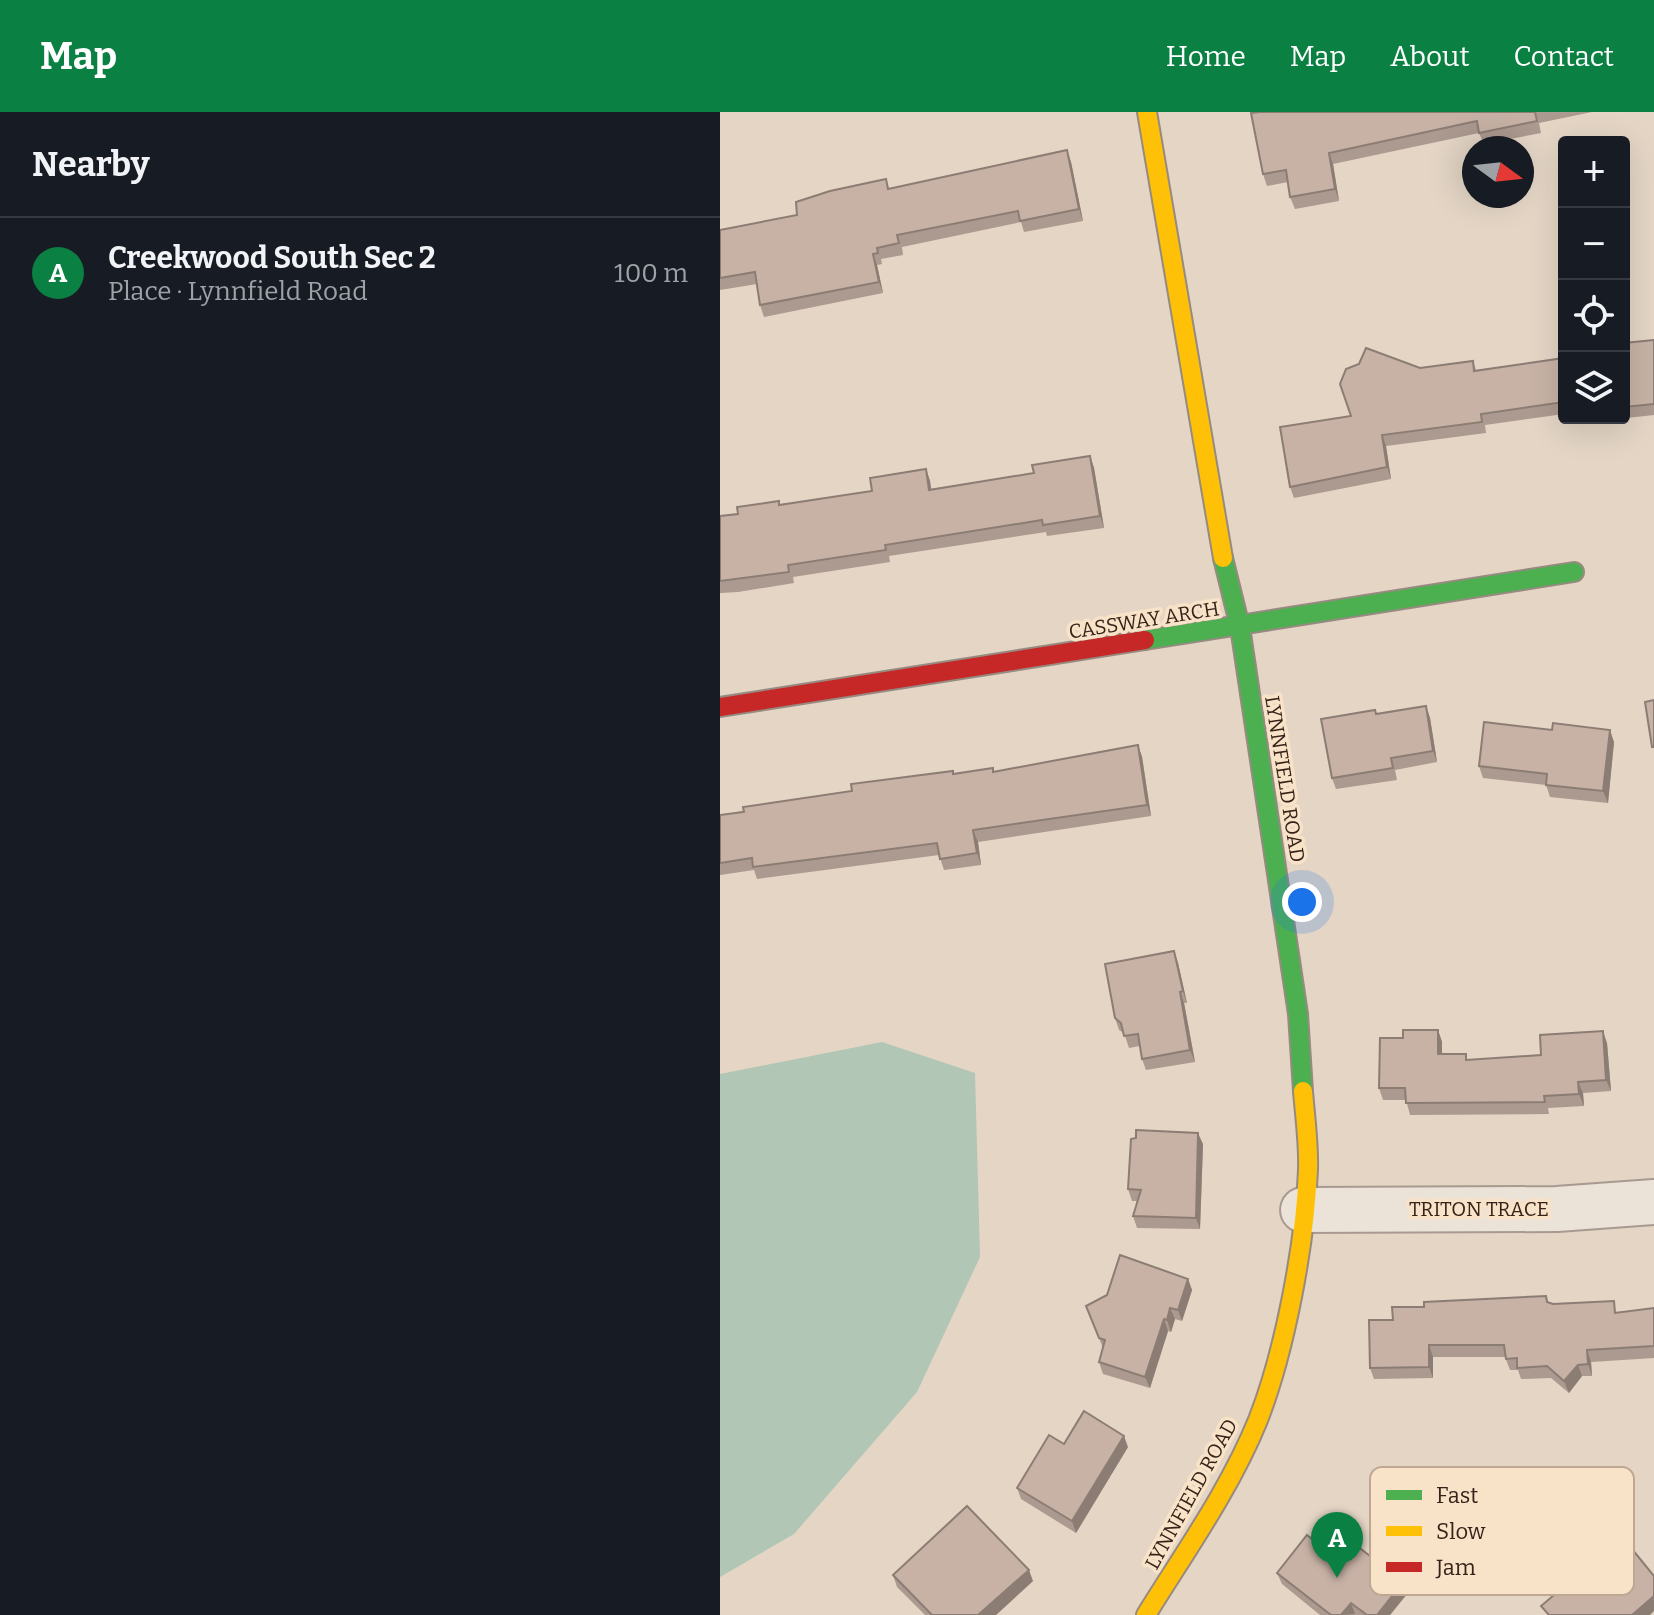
<!DOCTYPE html>
<meta charset="utf-8">
<style>
:root{--surface:#171b24;--page:#242831;--text:#f1f3f6;--muted:#9ea1a6;--line:#363941;--accent:#0b8043}
body{margin:0;font-family:Bitter,serif;background:var(--page);color:var(--text)}
.controls{position:absolute;right:24px;top:24px;display:grid;overflow:hidden;border-radius:8px;box-shadow:0 8px 32px #0002}
.controls button{width:72px;height:72px;display:grid;place-items:center;padding:0;border:0;border-bottom:2px solid var(--line);background:var(--surface);color:var(--text);font:40px sans-serif}
.compass{position:absolute;left:742px;top:24px;width:72px;height:72px;border-radius:50%;background:var(--surface);box-shadow:0 8px 32px #0002;rotate:105deg}
.you{position:absolute;left:582px;top:790px;width:28px;height:28px;margin:-20px;border:6px solid #fff;border-radius:50%;background:#1a73e8;box-shadow:0 0 0 12px #1a73e833}
.badge{display:grid;place-items:center;width:52px;height:52px;border-radius:50%;background:var(--accent);color:#fff;font-size:26px;font-weight:700}
.pin{position:absolute;translate:-50% -66px;filter:drop-shadow(0 2px 4px #0008)}
.pin::after{content:'';position:absolute;top:42px;width:28px;height:24px;background:inherit;clip-path:polygon(0 0,100% 0,50% 100%)}
.list{margin:0;padding:0;list-style:none}
h2{display:flex;justify-content:space-between;align-items:center;height:104px;margin:0;padding:0 32px;font-size:34px}
h2 small{font-size:26px;font-weight:400;color:var(--muted)}
.list li{display:grid;grid-template-columns:52px 1fr auto;gap:24px;align-items:center;box-sizing:border-box;height:112px;padding:0 32px;border-top:2px solid var(--line)}
.list b{display:block;font-size:30px;white-space:nowrap}
.list p{margin:0;font-size:26px;white-space:nowrap;color:var(--muted)}
.list em{font-size:26px;font-style:normal;color:var(--muted)}
.icon{flex:none;width:44px;height:44px;fill:none;stroke:currentColor;stroke-width:2;stroke-linecap:round;stroke-linejoin:round}
.map{position:relative;flex:none;width:934px;height:1503px;overflow:hidden}
header{display:flex;align-items:center;gap:48px;box-sizing:border-box;height:112px;padding:0 40px;background:var(--accent);color:#fff}
header strong{font-size:38px}
nav{display:flex;gap:44px;margin-inline-start:auto;font-size:28px}
main{display:flex}
aside{flex:1;background:var(--surface)}
.map>svg:first-child{display:block}
</style>
<header>
<strong>Map</strong>
<nav><a>Home</a><a>Map</a><a>About</a><a>Contact</a></nav>
</header>
<main>
<aside>
<h2>Nearby<small></small></h2>
<ul class="list">
<li><span class="badge">A</span><div><b>Creekwood South Sec 2</b><p>Place · Lynnfield Road</p></div><em>100 m</em></li>
</ul>
</aside>
<div class="map">
<svg width="934" height="1503" viewBox="0 0 934 1503">
<rect width="100%" height="100%" fill="#e4d5c5"/>
<!-- water -->
<path fill="#b2c6b6" d="M 162,930 L 255,961 L 260,1145 L 197,1280 L 74,1422 L 0,1465 L 0,962 Z"/>
<g fill="none" stroke-linecap="round" stroke-linejoin="round">
<!-- street casing -->
<g stroke="#a89a90" stroke-width="48">
<path id="street" d="M 583,1098 L 837,1097 L 934,1090"/>
</g>
<!-- fast casing -->
<g stroke="#978a80" stroke-width="22">
<g id="fast">
<path d="M 503,446 L 520,515 L 578,902 L 583,979"/>
<path d="M 425,528 L 854,460"/>
</g>
</g>
<!-- slow casing -->
<g stroke="#978a80" stroke-width="22">
<g id="slow">
<path d="M 427,0 L 503,446"/>
<path d="M 426,1503 C 465,1440 510,1377 538,1308 C 565,1239 585,1132 588,1058 C 589,1032 585,1005 583,979"/>
</g>
</g>
<!-- jam casing -->
<g stroke="#978a80" stroke-width="22">
<path id="jam" d="M 0,595 L 425,528"/>
</g>
<!-- street -->
<use href="#street" stroke="#ebe2d8" stroke-width="44"/>
<!-- fast -->
<use href="#fast" stroke="#4caf50" stroke-width="18"/>
<!-- slow -->
<use href="#slow" stroke="#ffc107" stroke-width="18"/>
<!-- jam -->
<use href="#jam" stroke="#c62828" stroke-width="18"/>
</g>
<!-- wall -->
<g fill="#ac998f">
<path d="M 540,0 L 872,0 L 819,11 L 821,21 L 764,32 L 759,21 L 613,52 L 619,89 L 575,97 L 570,85 L 568,70 L 547,74 L 543,62 Z"/>
<path d="M 351,50 L 363,109 L 304,120 L 301,110 L 182,135 L 183,143 L 161,147 L 162,152 L 157,153 L 163,181 L 44,205 L 40,193 L 37,172 L 0,178 L 0,118 L 77,103 L 170,77 Z"/>
<path d="M 934,228 L 934,303 L 907,306 L 906,302 L 904,303 L 904,231 Z"/>
<path d="M 844,246 L 844,302 L 765,313 L 766,321 L 666,334 L 671,367 L 574,386 L 570,375 L 631,304 L 700,256 L 753,249 L 756,258 Z"/>
<path d="M 370,344 L 374,356 L 384,416 L 327,424 L 326,420 L 169,444 L 170,450 L 73,465 L 74,471 L 18,480 L 0,481 L 0,404 L 18,402 L 59,389 L 60,393 L 152,379 L 206,357 L 210,369 L 211,377 L 314,361 Z"/>
<path d="M 706,594 L 710,606 L 717,650 L 675,658 L 677,668 L 616,677 L 612,666 L 655,598 L 657,602 Z"/>
<path d="M 894,630 L 888,691 L 830,685 L 826,673 L 763,666 L 759,654 Z"/>
<path d="M 418,633 L 422,645 L 431,704 L 258,730 L 261,753 L 224,758 L 219,743 L 37,767 L 34,758 L 0,763 L 0,703 L 132,679 L 234,662 L 273,656 L 274,660 Z"/>
<path d="M 454,839 L 458,851 L 467,891 L 464,891 L 475,950 L 426,958 L 422,947 L 420,934 L 409,936 L 404,921 L 399,918 L 395,906 Z"/>
<path d="M 718,918 L 722,930 L 722,942 L 748,948 L 821,943 L 887,931 L 891,979 L 863,981 L 864,994 L 828,996 L 829,1002 L 690,1003 L 686,988 L 663,988 L 659,976 L 683,926 Z"/>
<path d="M 483,1032 L 480,1117 L 417,1116 L 413,1104 L 417,1089 L 412,1089 L 408,1077 Z"/>
<path d="M 468,1167 L 472,1178 L 462,1209 L 455,1207 L 451,1220 L 448,1219 L 430,1276 L 383,1262 L 379,1250 L 383,1236 L 366,1194 Z"/>
<path d="M 826,1184 L 829,1191 L 833,1192 L 899,1200 L 934,1196 L 934,1246 L 871,1250 L 872,1264 L 862,1264 L 849,1281 L 831,1266 L 801,1267 L 798,1258 L 790,1258 L 785,1245 L 713,1245 L 713,1266 L 654,1267 L 650,1256 L 673,1208 L 704,1195 Z"/>
<path d="M 344,1332 L 408,1335 L 356,1421 L 301,1387 L 297,1376 Z"/>
<path d="M 618,1448 L 687,1482 L 670,1503 L 600,1503 L 562,1472 L 557,1461 Z"/>
<path d="M 173,1463 L 313,1469 L 276,1503 L 205,1503 L 177,1475 Z"/>
</g>
<!-- shaded-wall -->
<g fill="#8c7d74">
<path d="M 347,38 L 351,50 L 363,109 L 359,97 Z"/>
<path d="M 609,41 L 613,52 L 619,89 L 615,77 Z"/>
<path d="M 153,142 L 157,153 L 163,181 L 159,170 Z"/>
<path d="M 662,323 L 666,334 L 671,367 L 667,355 Z"/>
<path d="M 370,344 L 374,356 L 384,416 L 380,404 Z"/>
<path d="M 206,357 L 210,369 L 213,389 L 209,378 Z"/>
<path d="M 706,594 L 710,606 L 717,650 L 713,639 Z"/>
<path d="M 890,618 L 894,630 L 888,691 L 883,679 Z"/>
<path d="M 418,633 L 422,645 L 431,704 L 427,693 Z"/>
<path d="M 253,718 L 258,730 L 261,753 L 257,741 Z"/>
<path d="M 454,839 L 458,851 L 467,891 L 463,879 Z"/>
<path d="M 460,880 L 464,891 L 475,950 L 470,938 Z"/>
<path d="M 718,918 L 722,930 L 722,954 L 718,942 Z"/>
<path d="M 883,919 L 887,931 L 891,979 L 886,968 Z"/>
<path d="M 858,970 L 863,981 L 864,994 L 859,982 Z"/>
<path d="M 478,1021 L 483,1032 L 480,1117 L 476,1106 Z"/>
<path d="M 468,1167 L 472,1178 L 462,1209 L 458,1198 Z"/>
<path d="M 450,1196 L 455,1207 L 451,1220 L 447,1208 Z"/>
<path d="M 444,1207 L 448,1219 L 430,1276 L 425,1265 Z"/>
<path d="M 709,1233 L 713,1245 L 713,1266 L 709,1255 Z"/>
<path d="M 867,1238 L 871,1250 L 872,1264 L 868,1252 Z"/>
<path d="M 858,1253 L 862,1264 L 849,1281 L 844,1269 Z"/>
<path d="M 404,1324 L 408,1335 L 356,1421 L 352,1409 Z"/>
<path d="M 309,1458 L 313,1469 L 276,1503 L 258,1503 Z"/>
<path d="M 683,1470 L 687,1482 L 670,1503 L 657,1503 Z"/>
<path d="M 934,1484 L 934,1499 L 930,1503 L 912,1503 Z"/>
<path d="M 631,1491 L 635,1502 L 621,1503 Z"/>
</g>
<!-- building -->
<g fill="#c8b2a6" stroke="#8c7d74" stroke-width="2">
<path d="M 540,0 L 815,0 L 817,9 L 759,21 L 757,9 L 609,41 L 615,77 L 570,85 L 566,58 L 543,62 L 531,1 Z"/>
<path d="M 347,38 L 359,97 L 300,109 L 298,99 L 177,123 L 179,131 L 157,136 L 158,141 L 153,142 L 159,170 L 40,193 L 35,160 L 0,166 L 0,118 L 77,103 L 76,90 L 110,79 L 166,67 L 168,77 Z"/>
<path d="M 934,228 L 934,292 L 904,295 L 904,231 Z"/>
<path d="M 646,236 L 700,256 L 753,249 L 754,259 L 844,246 L 844,290 L 761,302 L 762,310 L 662,323 L 667,355 L 570,375 L 560,315 L 631,304 L 620,272 L 626,257 L 639,252 Z"/>
<path d="M 370,344 L 380,404 L 323,413 L 322,408 L 165,433 L 166,438 L 68,453 L 69,460 L 0,469 L 0,404 L 18,402 L 17,395 L 59,389 L 59,393 L 152,379 L 150,366 L 206,357 L 209,378 L 314,361 L 312,353 Z"/>
<path d="M 934,588 L 934,635 L 932,635 L 925,590 Z"/>
<path d="M 706,594 L 713,639 L 671,646 L 673,656 L 612,666 L 601,607 L 655,598 L 656,602 Z"/>
<path d="M 764,610 L 832,618 L 833,611 L 890,618 L 883,679 L 826,673 L 827,662 L 759,654 Z"/>
<path d="M 418,633 L 427,693 L 253,718 L 257,741 L 220,747 L 217,731 L 33,755 L 32,746 L 0,751 L 0,703 L 24,700 L 23,695 L 132,679 L 131,672 L 233,659 L 233,662 L 273,656 L 273,660 Z"/>
<path d="M 454,839 L 463,879 L 460,880 L 470,938 L 422,947 L 418,922 L 404,924 L 401,911 L 395,906 L 385,852 Z"/>
<path d="M 683,918 L 718,918 L 718,942 L 746,942 L 746,948 L 821,943 L 820,923 L 883,919 L 886,968 L 858,970 L 859,982 L 824,984 L 825,990 L 686,991 L 685,976 L 659,976 L 660,926 L 683,926 Z"/>
<path d="M 416,1018 L 478,1021 L 476,1106 L 413,1104 L 421,1078 L 408,1077 L 411,1027 L 416,1026 Z"/>
<path d="M 400,1143 L 468,1167 L 458,1198 L 450,1196 L 447,1208 L 444,1207 L 425,1265 L 379,1250 L 385,1228 L 379,1226 L 366,1194 L 387,1183 Z"/>
<path d="M 826,1184 L 827,1190 L 833,1192 L 894,1189 L 895,1201 L 934,1196 L 934,1234 L 867,1238 L 868,1252 L 858,1253 L 844,1269 L 827,1254 L 797,1256 L 797,1246 L 786,1247 L 784,1233 L 709,1233 L 709,1255 L 650,1256 L 649,1208 L 673,1208 L 672,1195 L 704,1195 L 704,1190 Z"/>
<path d="M 364,1299 L 404,1324 L 352,1409 L 297,1376 L 329,1323 L 344,1332 Z"/>
<path d="M 247,1394 L 309,1458 L 258,1503 L 212,1503 L 173,1463 Z"/>
<path d="M 587,1423 L 618,1448 L 632,1430 L 683,1470 L 657,1503 L 647,1503 L 631,1491 L 621,1503 L 611,1503 L 557,1461 Z"/>
<path d="M 912,1437 L 934,1464 L 934,1484 L 912,1503 L 829,1503 L 821,1494 L 854,1466 L 855,1448 L 873,1450 L 883,1441 L 894,1453 Z"/>
</g>
<g text-anchor="middle" stroke-width="7" stroke-linejoin="round" paint-order="stroke">
<!-- street labels -->
<g font-size="20" fill="#352219" stroke="#f8e2c8">
<text transform="translate(424 508) rotate(-9)" y="7">CASSWAY ARCH</text>
<text transform="translate(565 667) rotate(81)" y="7">LYNNFIELD ROAD</text>
<text x="759" y="1104">TRITON TRACE</text>
<text transform="translate(471 1382) rotate(-61)" y="7">LYNNFIELD ROAD</text>
</g>
</g>
<!-- legend -->
<rect x="650" y="1355" width="264" height="128" rx="12" fill="#f8e2c8" stroke="#bea894" stroke-width="2"/>
<rect x="666" y="1378" width="36" height="10" fill="#4caf50"/>
<rect x="666" y="1414" width="36" height="10" fill="#ffc107"/>
<rect x="666" y="1450" width="36" height="10" fill="#c62828"/>
<g font-size="22" fill="#352219">
<text x="716" y="1391">Fast</text>
<text x="716" y="1427">Slow</text>
<text x="716" y="1463">Jam</text>
</g>
</svg>
<div class="controls">
<button>+</button>
<button>−</button>
<button><svg class="icon" aria-label="locate" viewBox="0 0 24 24"><circle cx="12" cy="12" r="6"/><path d="M12 2v4M12 18v4M2 12h4M18 12h4"/></svg></button>
<button><svg class="icon" aria-label="layers" viewBox="0 0 24 24"><path d="M12 4l9 5-9 5-9-5zM3 14l9 5 9-5"/></svg></button>
</div>
<svg class="compass" viewBox="-18 -18 36 36"><path d="M0-13l5 13h-10z" fill="#e53935"/><path d="M0 13l5-13h-10z" fill="#9ea1a6"/></svg>
<div class="you"></div>
<div class="pin badge" style="left:617px;top:1466px">A</div>
</div>
</main>
